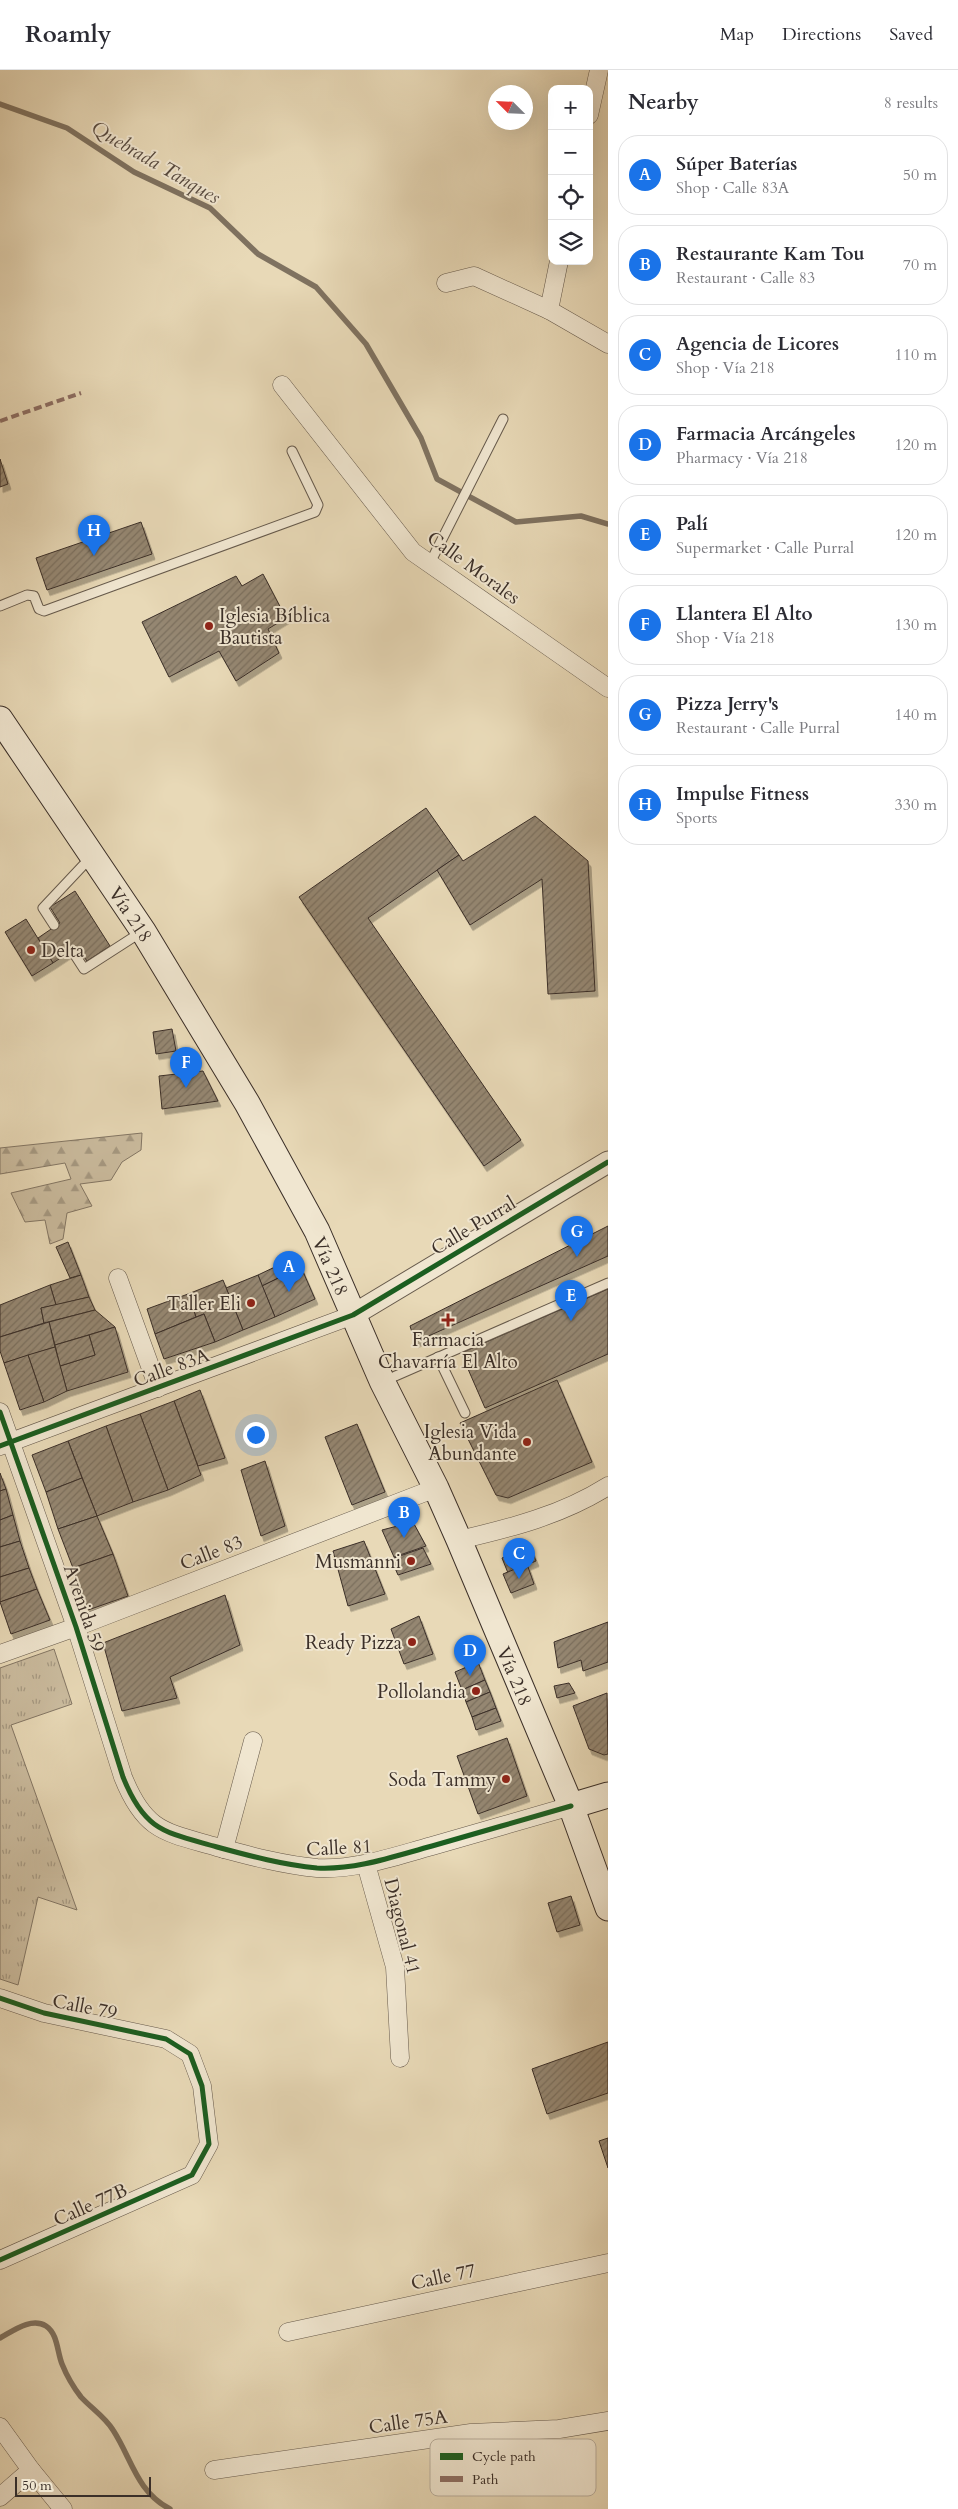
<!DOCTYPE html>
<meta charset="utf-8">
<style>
:root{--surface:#fff;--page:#f7f7f7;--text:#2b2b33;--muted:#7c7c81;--line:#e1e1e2;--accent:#1a73e8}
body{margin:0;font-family:Cardo,serif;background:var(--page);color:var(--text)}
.controls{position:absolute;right:15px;top:15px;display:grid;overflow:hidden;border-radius:10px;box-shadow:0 5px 20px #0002}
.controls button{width:45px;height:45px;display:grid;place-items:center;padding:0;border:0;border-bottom:1px solid var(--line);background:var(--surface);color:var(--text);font:25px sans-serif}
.compass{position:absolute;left:488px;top:15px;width:45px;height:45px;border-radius:50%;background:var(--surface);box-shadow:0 5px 20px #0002;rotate:294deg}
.scale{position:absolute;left:15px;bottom:12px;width:136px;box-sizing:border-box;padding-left:5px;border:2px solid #3b2f28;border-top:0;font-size:14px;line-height:18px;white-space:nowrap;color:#3b2f28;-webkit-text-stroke:4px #f0e6d0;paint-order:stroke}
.you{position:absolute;left:255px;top:1364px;width:18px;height:18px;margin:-12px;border:4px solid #fff;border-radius:50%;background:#1a73e8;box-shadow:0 0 0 8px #1a73e833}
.badge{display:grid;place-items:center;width:32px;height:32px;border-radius:50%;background:var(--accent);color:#fff;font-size:16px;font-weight:700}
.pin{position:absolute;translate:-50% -41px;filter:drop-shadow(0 1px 2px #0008)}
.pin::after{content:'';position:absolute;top:26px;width:18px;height:15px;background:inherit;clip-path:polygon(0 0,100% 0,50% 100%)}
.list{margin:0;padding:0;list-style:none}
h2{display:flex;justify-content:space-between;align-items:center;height:65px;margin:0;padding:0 20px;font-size:21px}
h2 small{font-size:16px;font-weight:400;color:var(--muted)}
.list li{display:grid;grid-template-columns:32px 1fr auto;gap:15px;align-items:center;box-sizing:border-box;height:80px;margin:0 10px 10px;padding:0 10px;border:1px solid var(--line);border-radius:20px}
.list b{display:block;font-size:19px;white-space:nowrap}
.list p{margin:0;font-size:16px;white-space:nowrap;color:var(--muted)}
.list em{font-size:16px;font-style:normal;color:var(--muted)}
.icon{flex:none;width:28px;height:28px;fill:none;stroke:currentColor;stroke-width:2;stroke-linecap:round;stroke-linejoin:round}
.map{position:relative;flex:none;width:608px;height:2439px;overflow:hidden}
header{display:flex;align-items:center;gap:30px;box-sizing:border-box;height:70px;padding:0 25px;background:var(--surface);border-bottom:1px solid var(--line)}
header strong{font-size:24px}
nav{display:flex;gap:28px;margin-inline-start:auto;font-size:18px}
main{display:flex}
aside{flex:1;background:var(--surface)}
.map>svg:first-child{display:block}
</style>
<header>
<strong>Roamly</strong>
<nav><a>Map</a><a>Directions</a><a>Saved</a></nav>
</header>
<main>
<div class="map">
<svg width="608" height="2439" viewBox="0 0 608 2439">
<defs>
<pattern id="forest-firs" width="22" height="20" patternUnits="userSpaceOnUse" patternTransform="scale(1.25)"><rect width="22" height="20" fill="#cbbc9f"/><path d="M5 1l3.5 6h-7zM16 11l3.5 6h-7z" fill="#a69982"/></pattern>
<pattern id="park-tufts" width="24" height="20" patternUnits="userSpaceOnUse" patternTransform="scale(1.25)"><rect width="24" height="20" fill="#cbbc9f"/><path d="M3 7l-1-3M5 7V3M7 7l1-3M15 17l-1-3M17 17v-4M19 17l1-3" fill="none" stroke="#a69982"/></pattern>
<pattern id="building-hatch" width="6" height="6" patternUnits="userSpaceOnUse" patternTransform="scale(1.25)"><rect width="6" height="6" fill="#958772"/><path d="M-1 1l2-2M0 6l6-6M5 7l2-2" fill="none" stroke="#7b6f5e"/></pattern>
<filter id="shadow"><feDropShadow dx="3" dy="5.5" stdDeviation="0" flood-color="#0004"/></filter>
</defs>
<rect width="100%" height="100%" fill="#e8d9b7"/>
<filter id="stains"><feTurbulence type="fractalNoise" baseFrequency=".004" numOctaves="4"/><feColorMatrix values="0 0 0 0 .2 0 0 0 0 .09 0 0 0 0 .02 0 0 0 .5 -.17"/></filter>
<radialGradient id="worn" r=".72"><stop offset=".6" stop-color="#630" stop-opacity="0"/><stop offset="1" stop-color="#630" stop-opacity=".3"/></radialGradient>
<!-- forest -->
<path fill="url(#forest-firs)" stroke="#837664" d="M 142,1063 L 141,1080 L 122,1092 L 111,1110 L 80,1114 L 92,1136 L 67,1143 L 63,1169 L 50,1174 L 45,1150 L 25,1152 L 11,1123 L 71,1109 L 65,1093 L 0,1104 L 0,1078 Z"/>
<!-- park -->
<path fill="url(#park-tufts)" stroke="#837664" d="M 54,1579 L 72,1634 L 11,1655 L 77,1840 L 38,1827 L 18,1915 L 0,1909 L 0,1598 Z"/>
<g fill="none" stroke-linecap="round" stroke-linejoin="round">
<!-- stream -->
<g stroke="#7f7260" stroke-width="5.5">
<path d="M 0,34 L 67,58 L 134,102 L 210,138 L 258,184 L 316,217 L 366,274 L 421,368 L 437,409 L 516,452 L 581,446 L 608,454"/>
<path d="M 0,2268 C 13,2261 31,2247 46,2256 C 58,2264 57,2282 62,2294 C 66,2304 74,2318 81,2327 C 91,2338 105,2347 113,2360 C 132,2389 136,2421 170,2439"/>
</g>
</g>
<!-- building -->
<g fill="url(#building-hatch)" stroke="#3b2f28" filter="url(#shadow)">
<path d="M 0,389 L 8,414 L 0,417 Z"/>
<path d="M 141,452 L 152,484 L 47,520 L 36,488 Z"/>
<path d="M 263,504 L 286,548 L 268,559 L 279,583 L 236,611 L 219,581 L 169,607 L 142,552 L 236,506 L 242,516 Z"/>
<path d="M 426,738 L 459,785 L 368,848 L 521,1070 L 484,1096 L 299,827 Z"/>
<path d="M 535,746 L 588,791 L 595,921 L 548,924 L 542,809 L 470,855 L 437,800 L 459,785 L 463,791 Z"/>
<path d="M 75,821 L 110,876 L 87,891 L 77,877 L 53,893 L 38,868 L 60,853 L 50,837 Z"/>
<path d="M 26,849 L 53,893 L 32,906 L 5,862 Z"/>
<path d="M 172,959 L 176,981 L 156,984 L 153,962 Z"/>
<path d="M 203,1001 L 218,1031 L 162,1039 L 159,1006 Z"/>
<path d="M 608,1156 L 608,1186 L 415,1272 L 410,1256 Z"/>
<path d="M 68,1172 L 81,1205 L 70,1208 L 56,1177 Z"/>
<path d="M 296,1187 L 301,1197 L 262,1216 L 258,1205 Z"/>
<path d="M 301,1197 L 315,1229 L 275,1247 L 262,1216 Z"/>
<path d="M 81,1205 L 89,1227 L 56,1235 L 50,1215 Z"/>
<path d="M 258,1205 L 275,1247 L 243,1260 L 226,1218 Z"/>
<path d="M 223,1210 L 243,1260 L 215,1272 L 204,1244 L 196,1247 L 188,1224 Z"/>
<path d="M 50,1215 L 56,1235 L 41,1238 L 44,1253 L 0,1267 L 0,1235 Z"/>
<path d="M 608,1219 L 608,1284 L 485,1338 L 461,1283 Z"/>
<path d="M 188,1224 L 196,1247 L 155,1264 L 147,1239 Z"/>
<path d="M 89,1227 L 95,1240 L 44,1253 L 41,1238 Z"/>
<path d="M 95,1240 L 115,1257 L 55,1275 L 49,1252 Z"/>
<path d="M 204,1244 L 215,1272 L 164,1289 L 155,1264 Z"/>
<path d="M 49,1252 L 55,1277 L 4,1293 L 0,1281 L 0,1267 Z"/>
<path d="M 115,1257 L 128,1302 L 67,1321 L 60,1296 L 95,1285 L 89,1265 Z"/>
<path d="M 89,1265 L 95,1285 L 60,1296 L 55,1275 Z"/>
<path d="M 55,1277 L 67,1321 L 44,1332 L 28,1285 Z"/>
<path d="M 28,1285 L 44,1332 L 20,1340 L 4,1293 Z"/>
<path d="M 557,1310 L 592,1392 L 508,1428 L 496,1425 L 460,1353 Z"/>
<path d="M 200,1320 L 225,1388 L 198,1396 L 174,1331 Z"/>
<path d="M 174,1331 L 201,1405 L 168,1420 L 140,1344 Z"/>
<path d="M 140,1344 L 168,1420 L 133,1432 L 106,1356 Z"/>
<path d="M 357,1354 L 385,1422 L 352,1435 L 325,1367 Z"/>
<path d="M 106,1356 L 133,1432 L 97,1446 L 68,1371 Z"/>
<path d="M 68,1371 L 82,1408 L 46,1422 L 32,1385 Z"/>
<path d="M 265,1391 L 285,1456 L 261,1466 L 241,1400 Z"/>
<path d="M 0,1403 L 6,1419 L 0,1421 Z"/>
<path d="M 82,1408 L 97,1446 L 58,1459 L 46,1422 Z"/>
<path d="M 6,1419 L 13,1445 L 0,1450 L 0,1421 Z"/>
<path d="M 13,1445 L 20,1471 L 0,1477 L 0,1450 Z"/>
<path d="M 97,1446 L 113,1484 L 73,1498 L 58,1459 Z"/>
<path d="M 413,1452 L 426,1476 L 394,1487 L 382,1460 Z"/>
<path d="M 20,1471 L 29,1498 L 0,1507 L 0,1477 Z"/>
<path d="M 364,1471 L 385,1524 L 348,1536 L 333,1481 Z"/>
<path d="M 530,1476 L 536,1491 L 508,1503 L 502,1488 Z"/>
<path d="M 423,1478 L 431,1494 L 398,1505 L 391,1489 Z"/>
<path d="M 113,1484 L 128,1526 L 88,1540 L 73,1498 Z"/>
<path d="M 527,1494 L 534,1514 L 511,1523 L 503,1504 Z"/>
<path d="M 29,1498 L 37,1519 L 0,1532 L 0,1507 Z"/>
<path d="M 37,1519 L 50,1550 L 11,1564 L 0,1532 Z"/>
<path d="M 225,1525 L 240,1575 L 170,1607 L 177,1628 L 122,1641 L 103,1573 Z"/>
<path d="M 419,1546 L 433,1584 L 404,1594 L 391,1559 Z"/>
<path d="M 608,1552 L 608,1592 L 583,1601 L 581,1590 L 558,1598 L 554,1572 Z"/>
<path d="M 478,1592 L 485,1610 L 462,1620 L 455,1602 Z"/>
<path d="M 485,1610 L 490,1622 L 466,1632 L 462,1620 Z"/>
<path d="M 569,1613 L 575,1623 L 557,1628 L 554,1616 Z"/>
<path d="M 490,1622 L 496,1638 L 472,1647 L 466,1632 Z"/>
<path d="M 607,1623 L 608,1684 L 604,1685 L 589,1679 L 573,1636 Z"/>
<path d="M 496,1638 L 501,1651 L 476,1660 L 472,1647 Z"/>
<path d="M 507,1668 L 527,1726 L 478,1744 L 457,1686 Z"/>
<path d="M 571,1826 L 580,1855 L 557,1862 L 548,1833 Z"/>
<path d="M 608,1972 L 608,2023 L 547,2044 L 532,1999 Z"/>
<path d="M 608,2068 L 608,2098 L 599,2071 Z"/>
</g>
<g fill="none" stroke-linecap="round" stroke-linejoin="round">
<!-- service casing -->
<g stroke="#665a4c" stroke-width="11">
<g id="service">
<path d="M 430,493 L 503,349"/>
<path d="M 0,536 L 27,525 L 34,526 L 39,539 L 44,541 L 315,442 L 318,435 L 292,381"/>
<path d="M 54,855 L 43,838 L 90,788"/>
<path d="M 73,882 L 84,899 L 143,861"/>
<path d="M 438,1287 L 465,1343"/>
<path d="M 384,1311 L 608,1213"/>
</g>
</g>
<!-- minor casing -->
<g stroke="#665a4c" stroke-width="19">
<g id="minor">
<path d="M 589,45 L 599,0"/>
<path d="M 446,213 L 474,206 L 549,240 L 608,274"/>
<path d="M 549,240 L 559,191"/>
<path d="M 282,315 L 413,482 L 608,618"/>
<path d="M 118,1208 L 158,1318"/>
<path d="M 0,1342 L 76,1557 L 123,1707 C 145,1762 165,1762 217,1777 C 250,1786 284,1795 317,1798 C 357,1800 395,1786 432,1776 C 478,1763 525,1749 571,1736"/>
<path d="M 0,1376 L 353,1245"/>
<path d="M 459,1470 C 511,1458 562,1445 608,1416"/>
<path d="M 0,1584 L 76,1557 L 436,1418"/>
<path d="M 224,1779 L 253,1671"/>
<path d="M 366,1794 L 395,1897 L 400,1988"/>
<path d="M 0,1928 L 44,1943 L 166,1969 L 190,1984 L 202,2016 L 209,2074 L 192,2105 L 0,2190"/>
<path d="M 288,2262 L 608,2193"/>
<path d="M 0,2357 L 31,2400 L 63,2439"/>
<path d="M 214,2400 L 471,2363 L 559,2359 L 608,2351"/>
<path d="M 0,2427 L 31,2400"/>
</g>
</g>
<!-- tertiary casing -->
<g stroke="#665a4c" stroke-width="23">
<path id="tertiary" d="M 353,1245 L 608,1092"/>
</g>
<!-- secondary casing -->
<g stroke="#3b2f28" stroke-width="27">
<g id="secondary">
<path d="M 0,649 L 143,861 L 247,1033 L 317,1161 L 382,1311 L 436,1418 L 459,1470 L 571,1736 L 608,1838"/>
<path d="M 571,1736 L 608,1725"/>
</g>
</g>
<!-- service -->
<use href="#service" stroke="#f0e6d0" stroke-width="9"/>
<!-- minor -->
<use href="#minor" stroke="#f0e6d0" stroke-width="18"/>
<!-- tertiary -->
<use href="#tertiary" stroke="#f0e6d0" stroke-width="21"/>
<!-- secondary -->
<use href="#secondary" stroke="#f0e6d0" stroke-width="25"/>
<!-- quiet -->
<path stroke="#8d6e63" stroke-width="4" stroke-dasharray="8 4" stroke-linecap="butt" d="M 0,351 L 81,323"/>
<!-- cycleway casing -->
<g stroke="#f0e6d0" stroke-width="8">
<g id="cycleway">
<path d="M 0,1342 L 76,1557 L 123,1707 C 145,1762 165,1762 217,1777 C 250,1786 284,1795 317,1798 C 357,1800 395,1786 432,1776 C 478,1763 525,1749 571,1736"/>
<path d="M 0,1376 L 353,1245 L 608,1092"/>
<path d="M 0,1928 L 44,1943 L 166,1969 L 190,1984 L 202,2016 L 209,2074 L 192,2105 L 0,2190"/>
</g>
</g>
<!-- cycleway -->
<use href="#cycleway" stroke="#1b5e20" stroke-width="5"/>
</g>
<!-- markers -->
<g fill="#8f2418" stroke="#f0e6d0" stroke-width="2">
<circle cx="209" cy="556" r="5"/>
<circle cx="31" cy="880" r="5"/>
<circle cx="251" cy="1233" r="5"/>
<path d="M445.5 1242.5h5v5h5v5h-5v5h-5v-5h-5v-5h5z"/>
<circle cx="527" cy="1372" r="5"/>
<circle cx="411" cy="1491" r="5"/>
<circle cx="412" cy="1572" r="5"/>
<circle cx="476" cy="1621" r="5"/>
<circle cx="506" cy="1709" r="5"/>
</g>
<g text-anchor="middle" stroke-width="4" stroke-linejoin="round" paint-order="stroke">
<!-- street labels -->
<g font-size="19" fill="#3b2f28" stroke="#f0e6d0">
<text transform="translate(474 497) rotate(36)" y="7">Calle Morales</text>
<text transform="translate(131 844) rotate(56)" y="7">Vía 218</text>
<text transform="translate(473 1155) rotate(-31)" y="7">Calle Purral</text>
<text transform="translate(331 1196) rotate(66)" y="7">Vía 218</text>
<text transform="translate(171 1297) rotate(-20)" y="7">Calle 83A</text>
<text transform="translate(211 1482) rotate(-21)" y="7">Calle 83</text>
<text transform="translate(85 1538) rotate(71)" y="7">Avenida 59</text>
<text transform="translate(515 1606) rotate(67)" y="7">Vía 218</text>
<text transform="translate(339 1777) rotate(-3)" y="7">Calle 81</text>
<text transform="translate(403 1856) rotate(76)" y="7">Diagonal 41</text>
<text transform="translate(85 1936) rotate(11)" y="7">Calle 79</text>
<text transform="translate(90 2134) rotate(-24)" y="7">Calle 77B</text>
<text transform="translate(443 2206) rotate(-12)" y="7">Calle 77</text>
<text transform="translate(408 2351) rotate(-8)" y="7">Calle 75A</text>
</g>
<!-- poi labels -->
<g font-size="19" fill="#3b2f28" stroke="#f0e6d0" text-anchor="end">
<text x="219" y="552" text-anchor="start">Iglesia Bíblica<tspan x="219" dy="22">Bautista</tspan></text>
<text x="41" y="887" text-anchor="start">Delta</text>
<text x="241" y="1240">Taller Eli</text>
<text x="448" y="1276" text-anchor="middle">Farmacia<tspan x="448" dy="22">Chavarría El Alto</tspan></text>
<text x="517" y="1368">Iglesia Vida<tspan x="517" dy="22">Abundante</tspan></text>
<text x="401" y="1498">Musmanni</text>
<text x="402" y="1579">Ready Pizza</text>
<text x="466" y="1628">Pollolandia</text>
<text x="496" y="1716">Soda Tammy</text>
</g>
<!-- water labels -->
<g font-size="20" font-style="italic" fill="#584b40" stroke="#f0e6d0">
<text transform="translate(156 92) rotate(30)" y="7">Quebrada Tanques</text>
</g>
</g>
<!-- legend -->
<rect x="430" y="2369" width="166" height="57" rx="8" fill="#f0e6d0" stroke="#baaf9e" stroke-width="1"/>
<rect x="440" y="2383" width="23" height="7" fill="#1b5e20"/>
<rect x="440" y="2406" width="23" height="6" fill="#8d6e63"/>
<g font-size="14" fill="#3b2f28">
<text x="472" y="2391">Cycle path</text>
<text x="472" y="2414">Path</text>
</g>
<rect width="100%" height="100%" filter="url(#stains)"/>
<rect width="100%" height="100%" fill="url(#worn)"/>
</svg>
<div class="controls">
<button>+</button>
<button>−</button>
<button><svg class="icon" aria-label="locate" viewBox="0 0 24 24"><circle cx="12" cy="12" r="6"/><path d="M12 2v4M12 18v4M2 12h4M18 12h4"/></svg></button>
<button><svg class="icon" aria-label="layers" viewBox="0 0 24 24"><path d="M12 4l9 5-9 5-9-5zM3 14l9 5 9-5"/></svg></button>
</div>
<svg class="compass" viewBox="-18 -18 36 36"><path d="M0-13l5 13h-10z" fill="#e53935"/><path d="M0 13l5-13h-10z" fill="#7c7c81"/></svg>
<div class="scale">50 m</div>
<div class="you"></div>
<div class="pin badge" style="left:289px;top:1222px">A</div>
<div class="pin badge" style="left:404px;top:1468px">B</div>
<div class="pin badge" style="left:519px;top:1509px">C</div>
<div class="pin badge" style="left:470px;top:1606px">D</div>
<div class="pin badge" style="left:571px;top:1251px">E</div>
<div class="pin badge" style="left:186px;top:1018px">F</div>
<div class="pin badge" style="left:577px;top:1187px">G</div>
<div class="pin badge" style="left:94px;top:486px">H</div>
</div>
<aside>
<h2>Nearby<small>8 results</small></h2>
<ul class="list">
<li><span class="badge">A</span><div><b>Súper Baterías</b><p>Shop · Calle 83A</p></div><em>50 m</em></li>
<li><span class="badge">B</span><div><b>Restaurante Kam Tou</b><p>Restaurant · Calle 83</p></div><em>70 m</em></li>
<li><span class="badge">C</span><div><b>Agencia de Licores</b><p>Shop · Vía 218</p></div><em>110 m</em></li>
<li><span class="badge">D</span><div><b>Farmacia Arcángeles</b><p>Pharmacy · Vía 218</p></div><em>120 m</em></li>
<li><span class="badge">E</span><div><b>Palí</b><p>Supermarket · Calle Purral</p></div><em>120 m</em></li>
<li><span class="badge">F</span><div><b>Llantera El Alto</b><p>Shop · Vía 218</p></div><em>130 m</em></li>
<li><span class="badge">G</span><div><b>Pizza Jerry's</b><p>Restaurant · Calle Purral</p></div><em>140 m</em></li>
<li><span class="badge">H</span><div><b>Impulse Fitness</b><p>Sports</p></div><em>330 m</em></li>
</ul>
</aside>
</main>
